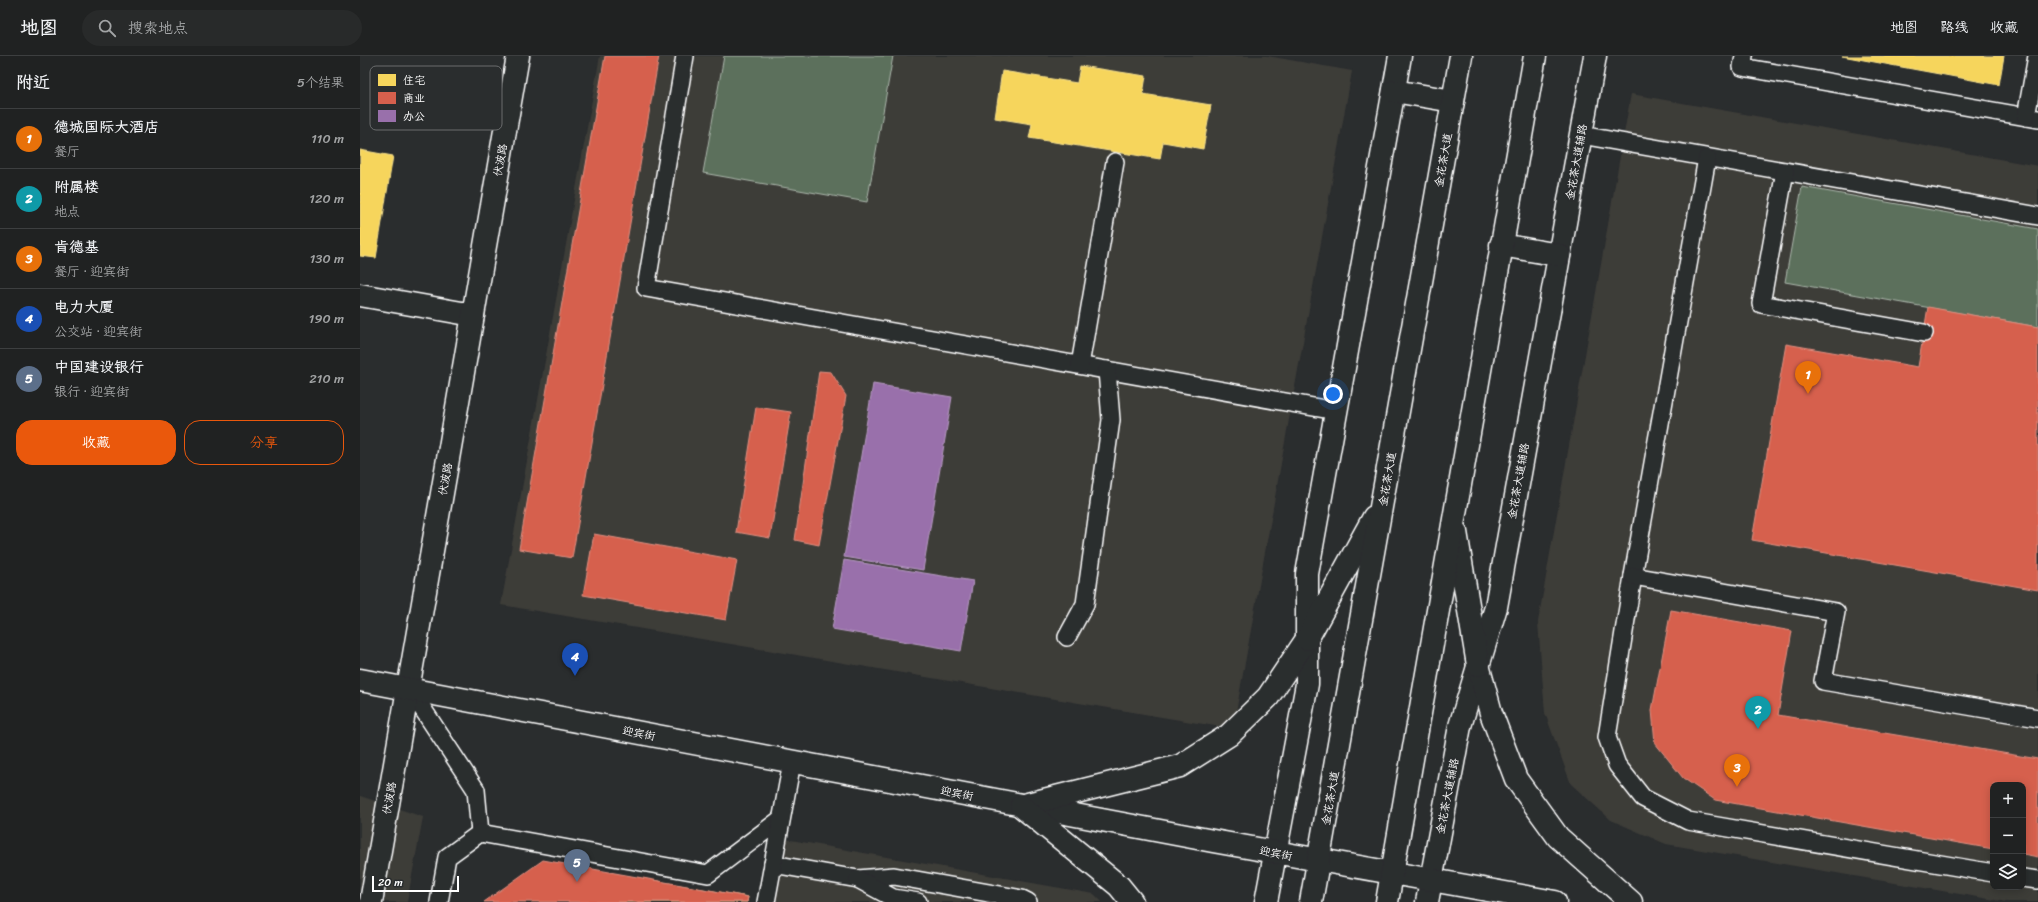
<!DOCTYPE html>
<html lang="zh">
<meta charset="utf-8">
<style>
:root{--surface:#202222;--page:#282a2a;--text:#f1f3f6;--muted:#a2a4a5;--line:#3d3f40;--accent:#ea580c}
body{margin:0;font-family:Sriracha,"LXGW WenKai TC",sans-serif;background:var(--page);color:var(--text)}
.controls{position:absolute;right:12px;bottom:12px;display:grid;overflow:hidden;border-radius:8px;box-shadow:0 2px 10px #0003}
.controls button{width:36px;height:36px;display:grid;place-items:center;padding:0;border:0;border-bottom:1px solid var(--line);background:var(--surface);color:var(--text);font:20px sans-serif}
.scale{position:absolute;left:12px;bottom:10px;width:87px;box-sizing:border-box;padding-left:4px;border:2px solid #fff;border-top:0;font-size:11px;line-height:14px;white-space:nowrap;color:#fff;-webkit-text-stroke:3px #2a2d2e;paint-order:stroke}
.you{position:absolute;left:973px;top:338px;width:14px;height:14px;margin:-10px;border:3px solid #fff;border-radius:50%;background:#1a73e8;box-shadow:0 0 0 6px #1a73e833}
.badge{display:grid;place-items:center;width:26px;height:26px;border-radius:50%;background:var(--accent);color:#fff;font-size:13px;font-weight:700}
.pin{position:absolute;translate:-50% -33px;filter:drop-shadow(0 1px 2px #0008)}
.pin::after{content:'';position:absolute;top:21px;width:14px;height:12px;background:inherit;clip-path:polygon(0 0,100% 0,50% 100%)}
.list{margin:0;padding:0;list-style:none}
h2{display:flex;justify-content:space-between;align-items:center;height:52px;margin:0;padding:0 16px;font-size:17px}
h2 small{font-size:13px;font-weight:400;color:var(--muted)}
.list li{display:grid;grid-template-columns:26px 1fr auto;gap:12px;align-items:center;box-sizing:border-box;height:60px;padding:0 16px;border-top:1px solid var(--line)}
.list b{display:block;font-size:15px;white-space:nowrap}
.list p{margin:0;font-size:13px;white-space:nowrap;color:var(--muted)}
.list em{font-size:13px;font-style:normal;color:var(--muted)}
.actions{display:flex;gap:8px;padding:12px 16px}
.actions a{flex:1;padding:9px 0;border:1px solid var(--accent);border-radius:16px;text-align:center;font-size:14px;color:var(--accent)}
.actions .main{background:var(--accent);color:#fff}
.icon{flex:none;width:22px;height:22px;fill:none;stroke:currentColor;stroke-width:2;stroke-linecap:round;stroke-linejoin:round}
.map{position:relative;flex:none;width:1678px;height:846px;overflow:hidden}
header{display:flex;align-items:center;gap:24px;box-sizing:border-box;height:56px;padding:0 20px;background:var(--surface);border-bottom:1px solid var(--line)}
header strong{font-size:19px}
nav{display:flex;gap:22px;margin-inline-start:auto;font-size:14px}
.search{width:280px;height:36px;background:var(--page);display:flex;align-items:center;gap:10px;box-sizing:border-box;padding:0 14px;border-radius:22px;color:var(--muted);font-size:15px}
main{display:flex}
aside{flex:1;background:var(--surface)}
.map>svg:first-child{display:block}
</style>
<header>
<strong>地图</strong>
<div class="search"><svg class="icon" aria-label="search" viewBox="0 0 24 24"><circle cx="10" cy="10" r="6"/><path d="M15 15l6 6"/></svg>搜索地点</div>
<nav><a>地图</a><a>路线</a><a>收藏</a></nav>
</header>
<main>
<aside>
<h2>附近<small>5个结果</small></h2>
<ul class="list">
<li><span class="badge" style="background:#e8710a">1</span><div><b>德城国际大酒店</b><p>餐厅</p></div><em>110 m</em></li>
<li><span class="badge" style="background:#0f9aa8">2</span><div><b>附属楼</b><p>地点</p></div><em>120 m</em></li>
<li><span class="badge" style="background:#e8710a">3</span><div><b>肯德基</b><p>餐厅 · 迎宾街</p></div><em>130 m</em></li>
<li><span class="badge" style="background:#1a4fb4">4</span><div><b>电力大厦</b><p>公交站 · 迎宾街</p></div><em>190 m</em></li>
<li><span class="badge" style="background:#5c6f8a">5</span><div><b>中国建设银行</b><p>银行 · 迎宾街</p></div><em>210 m</em></li>
</ul>
<div class="actions"><a class="main">收藏</a><a>分享</a></div>
</aside>
<div class="map">
<svg width="1678" height="846" viewBox="0 0 1678 846">
<rect width="100%" height="100%" fill="#2a2d2e"/>
<filter id="ink" filterUnits="userSpaceOnUse"><feTurbulence type="fractalNoise" baseFrequency=".025" numOctaves="2"/><feDisplacementMap in="SourceGraphic" scale="8" xChannelSelector="R" yChannelSelector="G"/><feConvolveMatrix kernelMatrix="1 2 1 2 8 2 1 2 1" color-interpolation-filters="sRGB"/></filter>
<g filter="url(#ink)">
<!-- built -->
<g fill="#3e3d39" fill-rule="evenodd">
<path d="M 240,0 L 907,0 L 992,15 L 873,673 L 141,549 Z"/>
<path d="M 1271,38 L 1678,110 L 1678,846 L 1647,846 L 1306,788 L 1251,764 L 1211,728 L 1185,657 L 1178,566 ZM 1633,729 L 1663,729 L 1663,831 L 1633,831 Z"/>
<path d="M 0,740 L 63,761 L 47,846 L 0,846 Z"/>
<path d="M 425,783 L 734,838 L 742,846 L 414,846 Z"/>
</g>
<!-- green -->
<g fill="#5b705b" stroke="#adb8ad">
<path d="M 364,0 L 533,0 L 507,146 L 343,117 Z"/>
<path d="M 1442,131 L 1678,173 L 1678,271 L 1425,226 Z"/>
</g>
<!-- homes -->
<g fill="#f6d55c" stroke="#f9e28d">
<path d="M 1482,0 L 1644,0 L 1639,29 Z"/>
<path d="M 720,10 L 786,20 L 783,38 L 851,49 L 843,93 L 803,86 L 800,103 L 669,82 L 672,68 L 635,62 L 642,15 L 717,27 Z"/>
<path d="M 0,94 L 33,100 L 16,202 L 0,200 Z"/>
<path d="M 251,817 L 388,841 L 387,846 L 246,846 Z"/>
</g>
<!-- shops -->
<g fill="#d6604d" stroke="#e29082">
<path d="M 245,0 L 299,0 L 212,502 L 159,493 Z"/>
<path d="M 1568,251 L 1678,271 L 1678,534 L 1392,484 L 1426,288 L 1558,311 Z"/>
<path d="M 459,315 L 471,316 L 486,340 L 459,489 L 435,484 Z"/>
<path d="M 396,351 L 431,356 L 410,482 L 376,476 Z"/>
<path d="M 234,478 L 377,504 L 366,564 L 223,539 Z"/>
<path d="M 1311,554 L 1432,575 L 1418,659 L 1678,703 L 1678,801 L 1663,798 L 1663,729 L 1633,729 L 1633,793 L 1355,744 L 1323,722 L 1295,687 L 1292,654 Z"/>
<path d="M 183,804 L 388,841 L 387,846 L 124,846 Z"/>
</g>
<!-- offices -->
<g fill="#9970ab" stroke="#b89bc4">
<path d="M 513,328 L 592,341 L 563,514 L 484,501 Z"/>
<path d="M 484,504 L 613,525 L 601,595 L 472,573 Z"/>
</g>
<g fill="none" stroke-linecap="round" stroke-linejoin="round">
<!-- service casing -->
<g stroke="#fff" stroke-width="20">
<g id="service">
<path d="M 325,0 L 286,232 L 976,355"/>
<path d="M 1384,0 L 1382,11 L 1678,63"/>
<path d="M 1666,61 L 1677,0"/>
<path d="M 1221,79 L 1678,160"/>
<path d="M 1347,102 L 1273,520 L 1247,681 L 1257,709 L 1283,742 L 1328,765 L 1633,817"/>
<path d="M 1425,115 L 1401,248 L 1564,277"/>
<path d="M 720,309 L 755,106"/>
<path d="M 1273,520 L 1476,556 L 1463,625 L 1678,662"/>
<path d="M 707,581 L 725,548 L 751,364 L 747,314"/>
<path d="M 49,632 L 116,734 L 120,777"/>
<path d="M 413,808 L 498,823 L 534,820 L 662,843 L 668,846"/>
<path d="M 1663,822 L 1678,824"/>
<path d="M 498,823 L 533,842 L 558,846"/>
<path d="M 79,846 L 87,801 L 120,777 L 348,818 L 421,763"/>
<path d="M 406,846 L 432,706"/>
</g>
</g>
<!-- minor casing -->
<g stroke="#fff" stroke-width="25">
<g id="minor">
<path d="M 0,239 L 113,259"/>
<path d="M 11,846 L 158,0"/>
</g>
</g>
<!-- tertiary casing -->
<g stroke="#fff" stroke-width="25">
<g id="tertiary">
<path d="M 906,846 L 947,628 L 947,518 L 1040,0"/>
<path d="M 1067,846 L 1100,670 L 1136,551 L 1235,0"/>
</g>
</g>
<!-- secondary casing -->
<g stroke="#fff" stroke-width="25">
<g id="secondary">
<path d="M 1118,609 L 1131,657 L 1156,723 L 1198,781 L 1271,846"/>
<path d="M 0,624 L 853,785 L 1195,846"/>
<path d="M 668,748 L 820,710 L 869,679 L 908,641 L 947,583"/>
<path d="M 661,750 L 759,830 L 772,846"/>
</g>
</g>
<!-- primary casing -->
<g stroke="#fff" stroke-width="25">
<g id="primary">
<path d="M 1034,35 L 1093,45"/>
<path d="M 1141,189 L 1199,199"/>
<path d="M 1096,476 L 1118,609"/>
<path d="M 947,583 L 1014,461"/>
<path d="M 951,846 L 1101,0"/>
<path d="M 1027,846 L 1175,0"/>
</g>
</g>
<!-- service -->
<use href="#service" stroke="#2a2d2e" stroke-width="17"/>
<!-- minor -->
<use href="#minor" stroke="#2a2d2e" stroke-width="22"/>
<!-- tertiary -->
<use href="#tertiary" stroke="#2a2d2e" stroke-width="22"/>
<!-- secondary -->
<use href="#secondary" stroke="#2a2d2e" stroke-width="22"/>
<!-- primary -->
<use href="#primary" stroke="#2a2d2e" stroke-width="22"/>
</g>
</g>
<g text-anchor="middle" stroke-width="4" stroke-linejoin="round" paint-order="stroke">
<!-- street labels -->
<g font-size="11" fill="#fff" stroke="#2a2d2e">
<text transform="translate(140 104) rotate(-80)" y="4">伏波路</text>
<text transform="translate(1083 104) rotate(-80)" y="4">金花茶大道</text>
<text transform="translate(1216 106) rotate(-80)" y="4">金花茶大道辅路</text>
<text transform="translate(85 423) rotate(-80)" y="4">伏波路</text>
<text transform="translate(1027 423) rotate(-80)" y="4">金花茶大道</text>
<text transform="translate(1158 425) rotate(-80)" y="4">金花茶大道辅路</text>
<text transform="translate(279 677) rotate(11)" y="4">迎宾街</text>
<text transform="translate(597 737) rotate(11)" y="4">迎宾街</text>
<text transform="translate(1087 740) rotate(-79)" y="4">金花茶大道辅路</text>
<text transform="translate(29 742) rotate(-80)" y="4">伏波路</text>
<text transform="translate(970 742) rotate(-80)" y="4">金花茶大道</text>
<text transform="translate(916 797) rotate(11)" y="4">迎宾街</text>
</g>
</g>
<!-- legend -->
<rect x="10" y="10" width="132" height="64" rx="6" fill="#2a2d2e" stroke="#6a6c6d" stroke-width="1"/>
<rect x="18" y="18" width="18" height="12" fill="#f6d55c"/>
<rect x="18" y="36" width="18" height="12" fill="#d6604d"/>
<rect x="18" y="54" width="18" height="12" fill="#9970ab"/>
<g font-size="11" fill="#fff">
<text x="43" y="28">住宅</text>
<text x="43" y="46">商业</text>
<text x="43" y="64">办公</text>
</g>
</svg>
<div class="controls">
<button>+</button>
<button>−</button>
<button><svg class="icon" aria-label="layers" viewBox="0 0 24 24"><path d="M12 4l9 5-9 5-9-5zM3 14l9 5 9-5"/></svg></button>
</div>
<div class="scale">20 m</div>
<div class="you"></div>
<div class="pin badge" style="left:1448px;top:338px;background:#e8710a">1</div>
<div class="pin badge" style="left:1398px;top:673px;background:#0f9aa8">2</div>
<div class="pin badge" style="left:1377px;top:731px;background:#e8710a">3</div>
<div class="pin badge" style="left:215px;top:620px;background:#1a4fb4">4</div>
<div class="pin badge" style="left:217px;top:826px;background:#5c6f8a">5</div>
</div>
</main>
